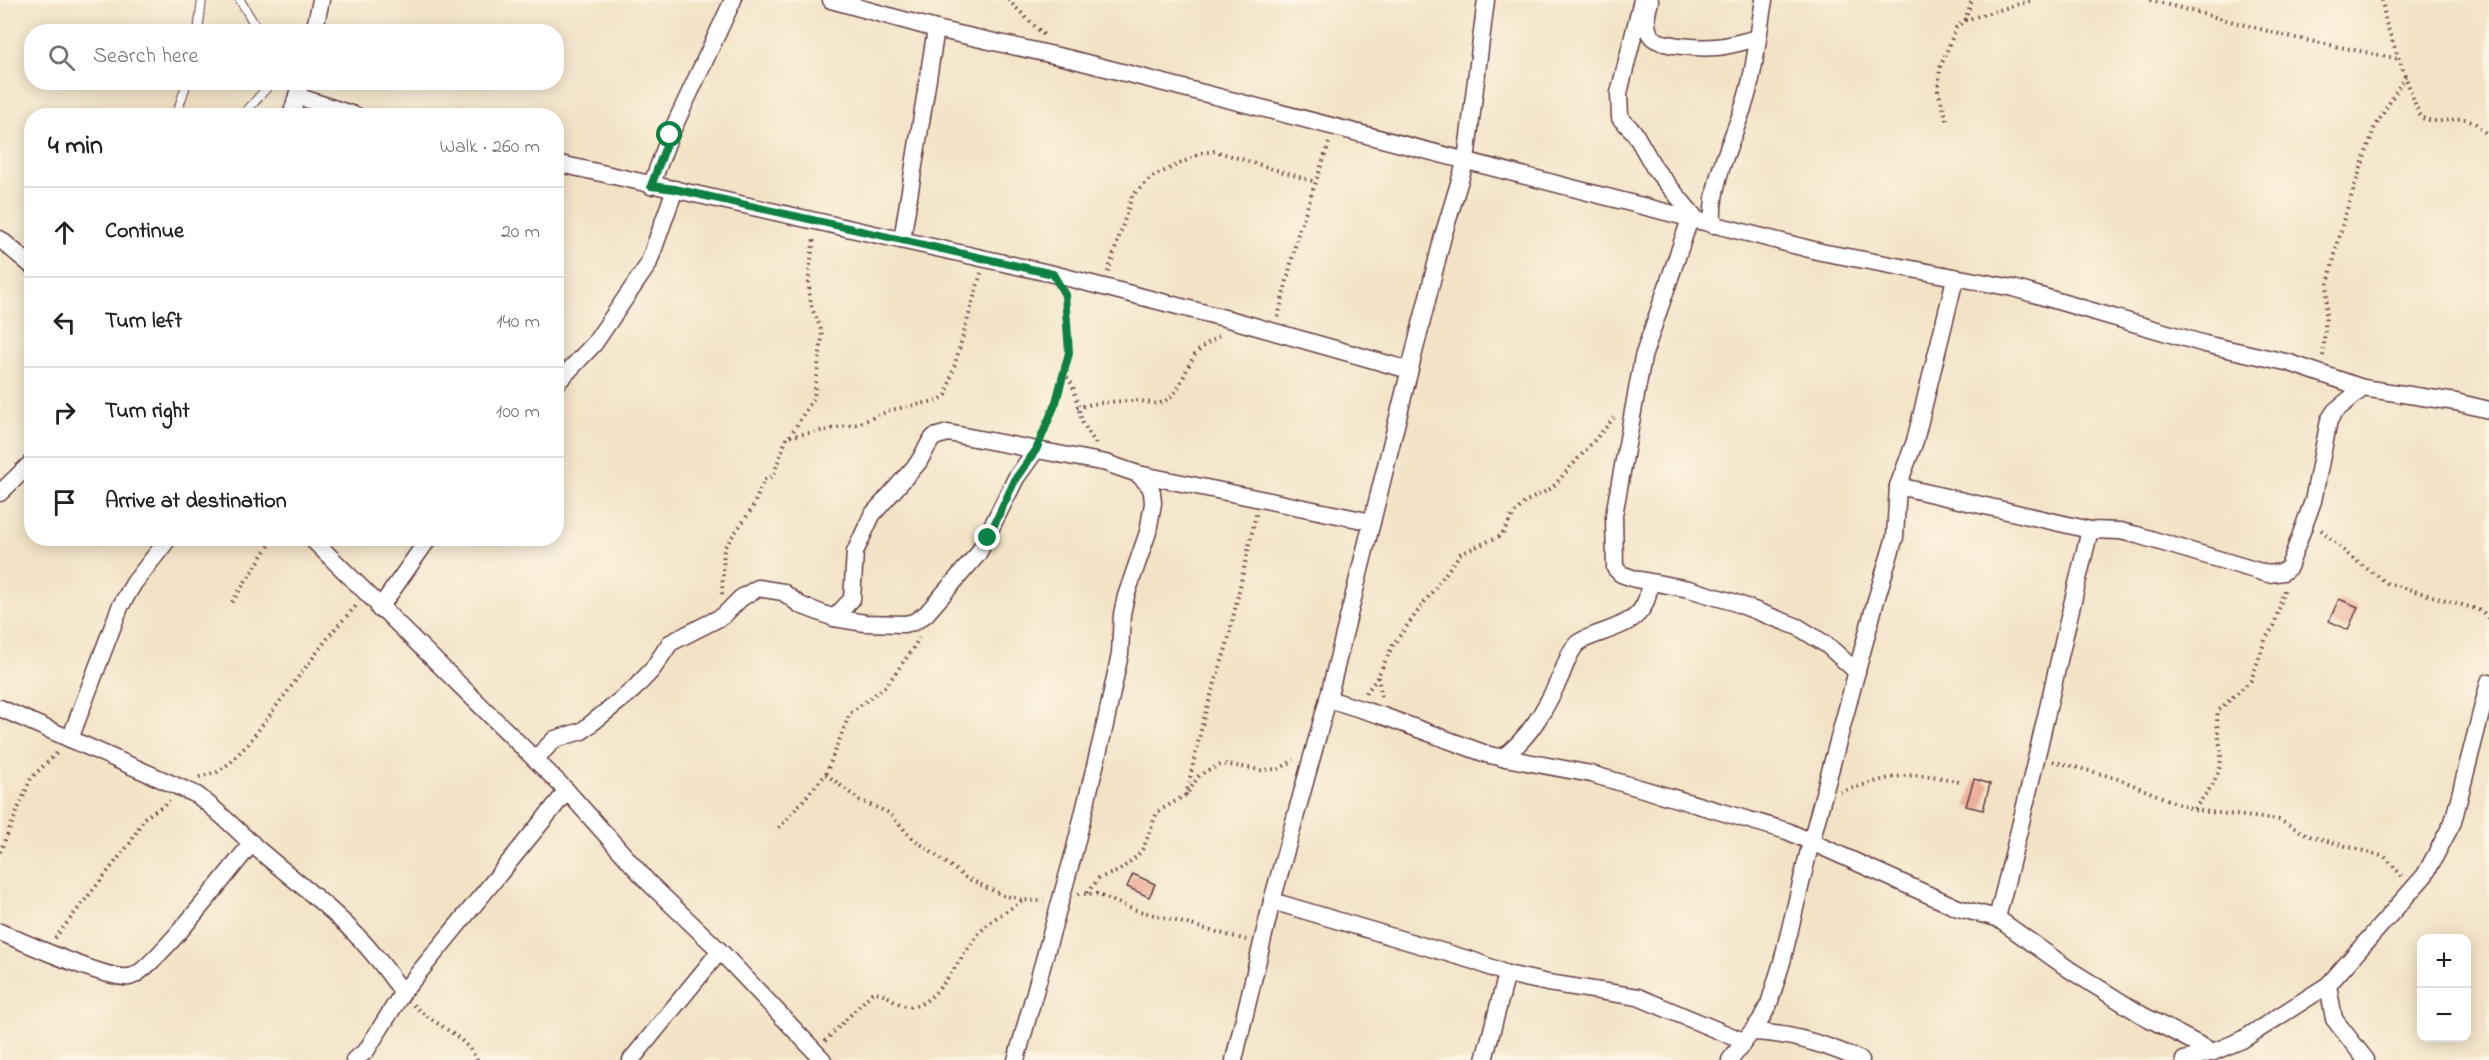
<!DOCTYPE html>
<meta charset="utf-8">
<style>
:root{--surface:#fff;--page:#f2f2f2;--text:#202124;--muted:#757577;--line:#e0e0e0}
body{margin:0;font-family:"Indie Flower",sans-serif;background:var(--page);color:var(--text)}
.controls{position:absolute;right:18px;bottom:18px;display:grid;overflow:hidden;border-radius:12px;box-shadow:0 3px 15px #0003}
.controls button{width:54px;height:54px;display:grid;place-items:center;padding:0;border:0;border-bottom:2px solid var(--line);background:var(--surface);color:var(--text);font:30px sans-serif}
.stop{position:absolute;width:18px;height:18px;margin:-14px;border:4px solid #0b8043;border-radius:50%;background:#fff}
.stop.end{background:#0b8043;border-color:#fff;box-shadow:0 2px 6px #0008}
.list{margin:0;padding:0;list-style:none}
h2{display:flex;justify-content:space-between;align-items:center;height:78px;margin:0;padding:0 24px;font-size:26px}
h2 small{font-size:20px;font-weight:400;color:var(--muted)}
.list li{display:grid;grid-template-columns:39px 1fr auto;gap:18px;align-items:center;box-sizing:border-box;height:90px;padding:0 24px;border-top:2px solid var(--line)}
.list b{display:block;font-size:22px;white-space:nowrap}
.list em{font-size:20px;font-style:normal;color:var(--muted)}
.icon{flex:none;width:33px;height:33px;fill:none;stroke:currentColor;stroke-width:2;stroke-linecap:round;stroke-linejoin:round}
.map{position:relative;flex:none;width:2489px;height:1060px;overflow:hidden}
.search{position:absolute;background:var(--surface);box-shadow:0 3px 15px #0003;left:24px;top:24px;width:540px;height:66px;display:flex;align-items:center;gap:15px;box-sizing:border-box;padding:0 21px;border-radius:24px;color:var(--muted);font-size:22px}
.panel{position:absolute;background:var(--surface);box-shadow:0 3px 15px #0003;left:24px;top:108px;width:540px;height:438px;border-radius:24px}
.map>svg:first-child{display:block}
</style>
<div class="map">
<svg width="2489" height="1060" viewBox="0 0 2489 1060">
<rect width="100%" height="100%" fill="#fcf5e5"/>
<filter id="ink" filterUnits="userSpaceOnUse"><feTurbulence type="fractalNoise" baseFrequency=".0167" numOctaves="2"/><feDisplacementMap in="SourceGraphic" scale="12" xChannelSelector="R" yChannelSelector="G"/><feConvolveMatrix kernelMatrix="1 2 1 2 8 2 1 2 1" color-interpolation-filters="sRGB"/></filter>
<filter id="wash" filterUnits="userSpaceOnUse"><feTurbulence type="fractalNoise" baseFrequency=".008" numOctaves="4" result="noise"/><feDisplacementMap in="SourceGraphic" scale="24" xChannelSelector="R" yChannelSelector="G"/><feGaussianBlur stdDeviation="1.35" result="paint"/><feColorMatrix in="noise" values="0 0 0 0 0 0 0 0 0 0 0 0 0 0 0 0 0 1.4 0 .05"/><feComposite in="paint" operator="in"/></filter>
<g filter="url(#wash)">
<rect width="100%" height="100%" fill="#f3e3c6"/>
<g id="blocks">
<!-- building -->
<g fill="#ebac98">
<path d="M 2339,599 L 2358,607 L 2348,630 L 2329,621 Z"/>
<path d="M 1974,779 L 1990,784 L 1983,810 L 1966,806 Z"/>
<path d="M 1133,874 L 1155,884 L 1149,897 L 1127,887 Z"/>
</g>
</g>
</g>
<g filter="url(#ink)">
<use href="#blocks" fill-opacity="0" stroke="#633c42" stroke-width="1.5"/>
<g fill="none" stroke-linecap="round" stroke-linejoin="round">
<!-- lane casing -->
<g stroke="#633c42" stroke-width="10">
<g id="lane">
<path d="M 240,0 L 259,32"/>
<path d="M 198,32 L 202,0"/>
<path d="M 176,116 L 187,82"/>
<path d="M 242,116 L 272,82"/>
</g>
</g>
<!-- street casing -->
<g stroke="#633c42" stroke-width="19">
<g id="street">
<path d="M 831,0 L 936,29 L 1067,58 L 1821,252 L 2013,288 L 2205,344 L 2290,363 L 2363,388 L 2456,402 L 2489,410"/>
<path d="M 1642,0 L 1619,93 L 1620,118 L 1634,132 L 1655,169 L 1698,221"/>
<path d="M 1650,1 C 1647,11 1644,28 1652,37 C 1661,47 1703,48 1716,47 C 1730,46 1744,41 1758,38"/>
<path d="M 314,32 L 321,0"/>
<path d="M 297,96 L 357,116"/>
<path d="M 291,116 L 301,82"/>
<path d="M 556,163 L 1053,274 L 1236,321 L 1409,370"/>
<path d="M 651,186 L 670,135 L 733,0"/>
<path d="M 1690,219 L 1643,357 L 1614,515 L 1615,568 L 1621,574 L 1635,579 L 1689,589 L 1733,602 L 1798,627 L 1827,645 L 1857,672"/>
<path d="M 1713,225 C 1710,182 1731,145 1744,105 C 1755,72 1758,34 1764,0"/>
<path d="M 0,239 L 32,266"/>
<path d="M 902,240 L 936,29"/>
<path d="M 556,384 L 594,344 L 648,265 L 675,189"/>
<path d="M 1898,486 L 2090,530 L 2120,531 L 2137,535 L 2268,574 L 2283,572 L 2289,567 L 2313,501 L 2329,420 L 2335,411 L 2363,388"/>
<path d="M 0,493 L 32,462"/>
<path d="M 311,538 L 567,791 L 648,882 L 720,951 L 823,1060"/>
<path d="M 379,609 L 429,538"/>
<path d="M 834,618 L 852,599 L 855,552 L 872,515 L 918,463 L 930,442 L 934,437 L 948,433 L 1106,463 L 1138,474 L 1372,522"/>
<path d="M 1328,699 L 1383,716 L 1489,755 L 1591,774 L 1787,831 L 1958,908 L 1997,918 L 2070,970 L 2142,1015 L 2213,1052"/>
<path d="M 0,708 L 197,795 C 218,811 233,826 252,844 C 293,880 340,913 375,956 C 385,967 393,980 403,992"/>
<path d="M 70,739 L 120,607 L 134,583 L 169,538"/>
<path d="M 1502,758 C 1529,738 1545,710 1559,680 C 1565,668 1568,652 1578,643 C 1583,639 1590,637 1595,635 C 1625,624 1649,618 1649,582"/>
<path d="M 535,759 L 555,739 L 582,731 L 633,690 L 652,670 L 670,643 L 723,616 L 741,598 L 758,588 L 783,592 L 800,605 L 834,618 L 865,623 L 904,624 L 914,622 L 926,614 L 978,554 L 1016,478 L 1036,450"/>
<path d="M 1272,901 L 1474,961 L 1507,974 L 1548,983 L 1638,997 L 1743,1041"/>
<path d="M 1997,918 C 2031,789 2058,659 2090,530"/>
<path d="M 0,932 C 23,942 108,980 129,977 C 150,975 233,866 252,843"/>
<path d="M 2328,985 L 2334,1019 L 2366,1060"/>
<path d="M 1752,1032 C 1790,1033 1827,1045 1861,1060"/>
<path d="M 354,1060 L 366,1051 L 403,992 L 567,791"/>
<path d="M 631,1060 L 720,951"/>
<path d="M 1016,1060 L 1074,852 L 1105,725 L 1120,654 L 1122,614 L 1126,596 L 1148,532 L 1153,503 L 1152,492 L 1149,485 L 1138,474"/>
<path d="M 1234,1060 L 1272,901 L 1328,699 L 1443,236 L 1466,160 L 1486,0"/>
<path d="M 1484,1060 L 1507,974"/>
<path d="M 1730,1060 L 1760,1021 L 1769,1004 L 1782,962 L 1811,842 L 1876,600 L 1895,537 L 1898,486 L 1915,441 L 1955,279"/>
<path d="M 2184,1060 L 2213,1052 L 2242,1040 L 2328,985 L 2425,875 L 2453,822 L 2489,682"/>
</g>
</g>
<!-- path -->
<g stroke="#633c42" stroke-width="4" stroke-dasharray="1.5 4.5" stroke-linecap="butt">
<path d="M 1008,0 L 1044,35"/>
<path d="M 2150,0 L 2291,37 L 2399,59"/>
<path d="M 2382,0 L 2386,23 L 2420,117 C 2442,127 2454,115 2469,120 C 2477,123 2483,131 2489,136"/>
<path d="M 1965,20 L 2033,0"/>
<path d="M 1947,120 L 1938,91 L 1940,68 L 1956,28 L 1965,20 L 1972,0"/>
<path d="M 1108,272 L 1132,196 L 1152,177 L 1202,153 L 1215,151 L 1316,182"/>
<path d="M 1278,317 L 1298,234 L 1329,143"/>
<path d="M 2323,356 L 2328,283 L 2344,218 L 2374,129 L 2405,76"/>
<path d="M 1064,372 L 1073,386 L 1082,422 L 1096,444"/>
<path d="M 1077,408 C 1094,402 1119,401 1137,401 C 1144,400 1152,405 1160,403 C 1182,395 1183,371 1195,355 C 1201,347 1211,341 1220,335"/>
<path d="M 790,436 L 814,397 L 822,338 C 822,326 813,315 811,303 C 806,280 811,261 814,238"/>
<path d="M 1042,436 C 1062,387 1076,348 1065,295"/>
<path d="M 2321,530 L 2352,558 L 2387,583 L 2473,608 L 2481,611 L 2489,619"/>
<path d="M 722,594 L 724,548 L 752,509 L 764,480 L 773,476 L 787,437 L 858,424 L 891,410 L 939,400 L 946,395 L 981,273"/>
<path d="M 232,602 L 274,538"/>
<path d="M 1378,677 L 1382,699"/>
<path d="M 1366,693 L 1376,680 L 1393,645 L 1460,554 L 1502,535 L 1513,515 L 1525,502 L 1552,488 L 1614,418"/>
<path d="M 2053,761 L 2116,778 L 2193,810 L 2279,820 L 2310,836 L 2385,857 L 2402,876"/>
<path d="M 826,774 L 859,800 L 889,813 L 911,837 L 965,877 L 1002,895 L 1023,900 L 1044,901"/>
<path d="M 199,777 L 217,772 L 230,763 L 248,744 L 333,631 L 356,606"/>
<path d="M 1840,792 C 1887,778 1910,768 1959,782"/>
<path d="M 1186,795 L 1204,717 L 1227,645 L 1256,514"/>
<path d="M 2194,809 C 2210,789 2225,773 2220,745 C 2218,733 2216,723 2218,711 L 2251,680 L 2266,638 L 2274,626 L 2285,587"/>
<path d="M 779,828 L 826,774 L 850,713 L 886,686 L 912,650 L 919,638"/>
<path d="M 0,852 L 31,778 L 59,751"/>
<path d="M 1087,893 L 1099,878 L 1119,871 L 1138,855 L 1144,847 L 1157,812 L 1186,795 L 1199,776 L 1206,771 L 1223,764 L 1261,770 L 1279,769 L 1294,760"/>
<path d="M 1078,894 L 1097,894 L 1132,909 L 1246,940"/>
<path d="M 55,938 L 131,842 L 144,818 L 170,801"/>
<path d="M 413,1005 C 434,1025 464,1034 477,1060"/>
<path d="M 825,1041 L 872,993 C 887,989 897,1010 915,1006 C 941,1000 966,945 985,927 C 996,916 1011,909 1023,900"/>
</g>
<!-- lane -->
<use href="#lane" stroke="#fff" stroke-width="8"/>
<!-- street -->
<use href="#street" stroke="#fff" stroke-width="16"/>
</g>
</g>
<g fill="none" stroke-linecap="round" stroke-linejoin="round" filter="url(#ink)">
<!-- route -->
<path stroke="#0b8043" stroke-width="8" d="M 670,135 L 651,186 L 675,189 L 1053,274 L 1065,295 L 1069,353 L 1056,402 L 1036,450 L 1016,478 L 988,538"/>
</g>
</svg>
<div class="controls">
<button>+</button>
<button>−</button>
</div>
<div class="stop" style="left:670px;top:135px"></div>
<div class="stop end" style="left:988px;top:538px"></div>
<div class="search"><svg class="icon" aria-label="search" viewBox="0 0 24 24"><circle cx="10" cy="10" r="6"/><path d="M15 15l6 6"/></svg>Search here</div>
<section class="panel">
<h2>4 min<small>Walk · 260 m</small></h2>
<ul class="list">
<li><svg class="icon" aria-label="ahead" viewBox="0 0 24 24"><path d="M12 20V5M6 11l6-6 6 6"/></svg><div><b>Continue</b></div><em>20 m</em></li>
<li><svg class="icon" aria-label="left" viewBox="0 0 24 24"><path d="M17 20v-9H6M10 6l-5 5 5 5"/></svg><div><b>Turn left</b></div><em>140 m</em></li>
<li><svg class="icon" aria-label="right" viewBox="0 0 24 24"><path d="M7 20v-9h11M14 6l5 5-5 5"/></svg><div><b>Turn right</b></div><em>100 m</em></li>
<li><svg class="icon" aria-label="arrive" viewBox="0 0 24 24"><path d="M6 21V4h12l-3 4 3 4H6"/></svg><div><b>Arrive at destination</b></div></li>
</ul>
</section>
</div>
